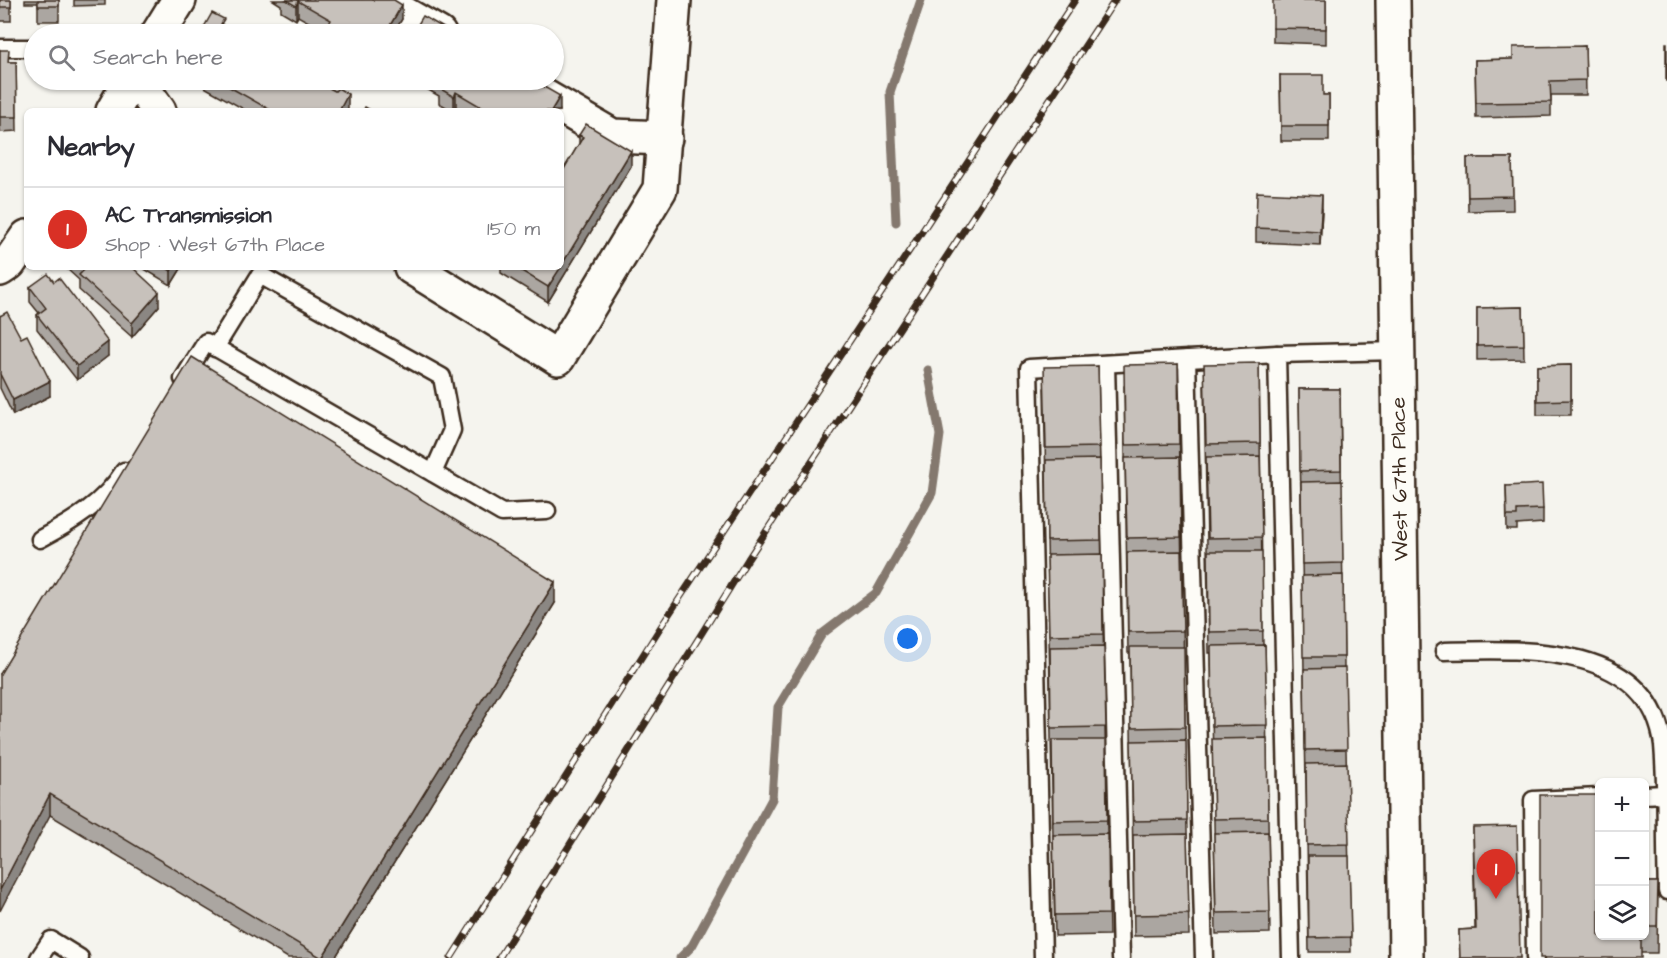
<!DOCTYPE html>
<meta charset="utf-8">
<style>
:root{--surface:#fff;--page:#f7f7f7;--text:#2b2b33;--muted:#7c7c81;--line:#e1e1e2;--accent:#d93025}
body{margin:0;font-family:"Architects Daughter",sans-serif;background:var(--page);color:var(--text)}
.controls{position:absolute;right:18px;bottom:18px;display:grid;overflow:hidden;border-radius:9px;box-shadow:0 2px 4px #0004}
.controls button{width:54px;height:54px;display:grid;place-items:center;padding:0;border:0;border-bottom:2px solid var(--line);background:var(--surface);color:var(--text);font:30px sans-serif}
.you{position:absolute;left:908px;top:639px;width:21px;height:21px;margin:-15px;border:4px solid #fff;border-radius:50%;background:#1a73e8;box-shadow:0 0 0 9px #1a73e833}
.badge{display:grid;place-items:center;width:39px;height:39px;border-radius:50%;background:var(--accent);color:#fff;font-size:20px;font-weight:700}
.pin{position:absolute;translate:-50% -50px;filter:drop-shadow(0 2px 3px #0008)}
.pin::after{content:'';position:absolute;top:32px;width:21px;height:18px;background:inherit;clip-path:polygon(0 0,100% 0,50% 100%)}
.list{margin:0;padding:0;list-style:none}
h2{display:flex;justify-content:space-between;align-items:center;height:78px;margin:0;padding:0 24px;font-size:26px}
h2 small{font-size:20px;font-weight:400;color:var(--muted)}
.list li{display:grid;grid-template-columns:39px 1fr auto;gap:18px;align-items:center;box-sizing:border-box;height:84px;padding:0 24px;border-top:2px solid var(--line)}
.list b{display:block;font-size:22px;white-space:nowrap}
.list p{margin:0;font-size:20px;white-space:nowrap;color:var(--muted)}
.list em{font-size:20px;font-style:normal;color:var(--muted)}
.icon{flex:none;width:33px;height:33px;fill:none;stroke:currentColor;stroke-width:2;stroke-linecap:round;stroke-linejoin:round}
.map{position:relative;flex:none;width:1667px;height:958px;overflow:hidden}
.search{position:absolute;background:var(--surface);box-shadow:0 2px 4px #0004;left:24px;top:24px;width:540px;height:66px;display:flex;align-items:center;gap:15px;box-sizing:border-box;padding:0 21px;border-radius:33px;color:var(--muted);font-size:22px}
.panel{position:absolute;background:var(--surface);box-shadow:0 2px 4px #0004;left:24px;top:108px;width:540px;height:162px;border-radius:9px}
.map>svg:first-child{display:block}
</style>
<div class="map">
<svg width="1667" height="958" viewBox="0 0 1667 958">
<rect width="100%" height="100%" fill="#f5f4ee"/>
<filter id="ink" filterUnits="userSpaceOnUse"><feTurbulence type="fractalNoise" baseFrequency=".0167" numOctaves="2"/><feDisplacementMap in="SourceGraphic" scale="12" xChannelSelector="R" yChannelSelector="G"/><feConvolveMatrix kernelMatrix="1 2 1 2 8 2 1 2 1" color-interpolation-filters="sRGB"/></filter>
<g filter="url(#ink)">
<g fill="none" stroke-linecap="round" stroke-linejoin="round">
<!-- stream -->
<g stroke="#84786e" stroke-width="9">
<path d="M 896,222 L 890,92 L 921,0"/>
<path d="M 680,958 L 692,946 L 772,799 L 778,707 L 822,634 L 876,593 L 932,493 L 940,435 L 928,370"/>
</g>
<!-- lane casing -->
<g stroke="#3b2a1e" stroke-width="21">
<g id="lane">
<path d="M 0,48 L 34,48"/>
<path d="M 215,348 L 260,275 L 442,377 L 452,430 L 433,473"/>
<path d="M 1277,354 L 1291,958"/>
<path d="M 1187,359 L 1204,958"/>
<path d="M 1106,364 L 1121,958"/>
<path d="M 183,379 L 206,342 L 502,513 L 547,511"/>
<path d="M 40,539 C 72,522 104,503 124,471"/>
<path d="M 1444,651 C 1520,649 1650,642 1663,745 C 1667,792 1665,843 1667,891"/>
<path d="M 1644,795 L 1664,794"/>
<path d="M 39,958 L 51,940 L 80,958"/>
<path d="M 1043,958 L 1029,368 L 1277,354 L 1398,351"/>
<path d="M 1535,958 L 1533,800 L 1600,797"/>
</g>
</g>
<!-- street casing -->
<g stroke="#3b2a1e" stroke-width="38">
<g id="street">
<path d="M 380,0 L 439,34"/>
<path d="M 1393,0 L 1406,958"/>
<path d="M 158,34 L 179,0"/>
<path d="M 137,80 L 159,111"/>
<path d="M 516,80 L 612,136 L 665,138"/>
<path d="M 113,111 L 131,80"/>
<path d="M 411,267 L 558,358 L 660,189 L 674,0"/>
<path d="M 0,269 L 9,263 L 27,237"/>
</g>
</g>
<!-- lane -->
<use href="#lane" stroke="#fdfcf7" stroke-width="16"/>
<!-- street -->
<use href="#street" stroke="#fdfcf7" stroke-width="33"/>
<!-- rail casing -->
<g stroke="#3b2a1e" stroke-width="7">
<g id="rail">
<path d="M 451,958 L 660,628 L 1075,0"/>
<path d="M 499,958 L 748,559 L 1115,0"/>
</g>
</g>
<!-- rail -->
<use href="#rail" stroke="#fdfcf7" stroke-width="4.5" stroke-dasharray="14" stroke-linecap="butt"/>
</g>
<!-- wall -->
<g fill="#aba6a1" stroke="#3b2a1e" stroke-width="1.5">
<rect x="0" y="0" width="11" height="21"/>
<path d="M 25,0 L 59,0 L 59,21 L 38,21 L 38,3 L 25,3 Z"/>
<path d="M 74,0 L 105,0 L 105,5 L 74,6 Z"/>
<path d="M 273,0 L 394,0 L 402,19 L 393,34 L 328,34 L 328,33 L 298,16 L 296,20 L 281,11 L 281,5 Z"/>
<path d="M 1326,0 L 1326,44 L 1273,42 L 1273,28 Z"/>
<path d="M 1585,46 L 1586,95 L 1551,95 L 1551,116 L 1476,118 L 1475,60 L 1513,59 Z"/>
<path d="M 0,50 L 9,62 L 16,62 L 17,131 L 0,132 Z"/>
<path d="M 1280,75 L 1323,95 L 1329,95 L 1329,141 L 1281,141 Z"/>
<path d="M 192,80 L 314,80 L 335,91 L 348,108 L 347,111 L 247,111 Z"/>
<path d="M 401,80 L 410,80 L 408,83 Z"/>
<path d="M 411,80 L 532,80 L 560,110 L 560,111 L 464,111 L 456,107 L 453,111 L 439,103 L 439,96 Z"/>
<path d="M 579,135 L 631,166 L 548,302 L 501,273 L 501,267 L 561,267 L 564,169 L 579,144 Z"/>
<path d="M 1467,158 L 1512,158 L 1513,210 L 1468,211 Z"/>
<path d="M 1322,209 L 1320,245 L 1256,242 L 1256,228 Z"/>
<path d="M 68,267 L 132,267 L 159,306 L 132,337 L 79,290 L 79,280 L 68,270 Z"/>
<path d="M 141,267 L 182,267 L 171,285 Z"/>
<path d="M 30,287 L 108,356 L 77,380 L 37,329 L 37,315 L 39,313 L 30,302 Z"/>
<path d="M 1523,307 L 1524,359 L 1477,360 L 1477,308 Z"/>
<path d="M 0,316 L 50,396 L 13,415 L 0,388 Z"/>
<path d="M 1259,363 L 1263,645 L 1265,645 L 1270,933 L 1216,934 L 1211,653 L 1209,653 L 1204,385 Z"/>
<path d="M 1178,364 L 1189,935 L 1134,936 L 1130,653 L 1128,653 L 1124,386 Z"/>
<path d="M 1571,365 L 1571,415 L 1537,415 L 1537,366 Z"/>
<path d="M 1098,366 L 1109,935 L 1055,936 L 1044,388 Z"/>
<path d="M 1299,389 L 1340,389 L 1344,668 L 1351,952 L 1309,952 Z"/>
<path d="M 1506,486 L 1543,509 L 1543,523 L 1517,525 L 1517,530 L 1507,530 Z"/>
<path d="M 555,603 L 335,958 L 288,958 L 50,815 L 0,674 Z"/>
<path d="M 1473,827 L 1520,958 L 1460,958 L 1459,930 L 1475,929 Z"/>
<path d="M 1644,882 L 1658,882 L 1657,953 L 1641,953 L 1599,936 L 1644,936 Z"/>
</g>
<!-- shaded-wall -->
<g fill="#8b8783" stroke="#3b2a1e" stroke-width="1.5">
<path d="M 298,1 L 298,16 L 296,20 L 296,6 Z"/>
<path d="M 402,5 L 402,19 L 393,34 L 385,34 Z"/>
<path d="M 456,92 L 456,107 L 454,111 L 454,97 Z"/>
<path d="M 348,94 L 348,108 L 347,111 L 339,111 Z"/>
<path d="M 560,96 L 560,111 L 551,111 Z"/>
<path d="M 631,151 L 631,166 L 548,302 L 548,287 Z"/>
<path d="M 1322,195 L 1322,209 L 1320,245 L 1320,231 Z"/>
<path d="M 173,267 L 182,267 L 171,285 L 171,271 Z"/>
<path d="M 159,292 L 159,306 L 132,337 L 132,323 Z"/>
<path d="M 108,342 L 108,356 L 77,380 L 77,366 Z"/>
<path d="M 50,381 L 50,396 L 13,415 L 13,400 Z"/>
<path d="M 555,582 L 555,603 L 335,958 L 322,958 Z"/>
<path d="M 50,794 L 50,815 L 0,911 L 0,890 Z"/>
</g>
<!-- building -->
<g fill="#c7c1bb" stroke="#3b2a1e" stroke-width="1.5">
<rect x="0" y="0" width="11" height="7"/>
<rect x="38" y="0" width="21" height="6"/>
<path d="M 286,0 L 394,0 L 402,5 L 385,34 L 354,34 L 345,29 L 342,34 L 328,26 L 331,20 L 298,1 L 296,6 Z"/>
<path d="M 1273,0 L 1326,0 L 1326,29 L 1273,28 Z"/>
<path d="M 212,13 L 224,19 L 221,24 L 238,34 L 200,34 Z"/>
<path d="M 423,16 L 454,34 L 412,34 Z"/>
<rect x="1666" y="43" width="1" height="38"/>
<path d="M 1585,46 L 1586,80 L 1550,81 L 1551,102 L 1476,103 L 1475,60 L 1513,59 L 1513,47 Z"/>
<path d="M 0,50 L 9,50 L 8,62 L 16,62 L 17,117 L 0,117 Z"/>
<path d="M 1280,75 L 1323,75 L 1323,95 L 1329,95 L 1329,126 L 1281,126 Z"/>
<path d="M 217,80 L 314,80 L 335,91 L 338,88 L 348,94 L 339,111 L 272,111 Z"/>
<path d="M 436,80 L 532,80 L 560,96 L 551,111 L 488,111 L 456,92 L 454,97 L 439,88 L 442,83 Z"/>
<path d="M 365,107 L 372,111 L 363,111 Z"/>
<path d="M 586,124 L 631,151 L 561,266 L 561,167 L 564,169 L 583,137 L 579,135 Z"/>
<path d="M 1467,158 L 1512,158 L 1513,196 L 1468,197 Z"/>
<path d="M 1257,192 L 1322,195 L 1320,231 L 1256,228 Z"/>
<path d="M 81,267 L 132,267 L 159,292 L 132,323 L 79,275 L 84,270 Z"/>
<path d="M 165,267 L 173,267 L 171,271 Z"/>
<path d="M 515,267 L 561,267 L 548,287 Z"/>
<path d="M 48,274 L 54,282 L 59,278 L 108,342 L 77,366 L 37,315 L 46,308 L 30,287 Z"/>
<path d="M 1523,307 L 1524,345 L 1477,346 L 1477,308 Z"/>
<path d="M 7,312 L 21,338 L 27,335 L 50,381 L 13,400 L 0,374 L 0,316 Z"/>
<path d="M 192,357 L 555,582 L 322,958 L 50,794 L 0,890 L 0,674 Z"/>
<path d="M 1259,363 L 1260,443 L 1206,444 L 1204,364 Z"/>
<path d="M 1178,364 L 1179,444 L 1125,445 L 1124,365 Z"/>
<path d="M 1571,365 L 1571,400 L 1537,401 L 1537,366 Z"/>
<path d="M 1098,366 L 1100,447 L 1046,448 L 1044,367 Z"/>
<path d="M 1299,389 L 1340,389 L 1341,470 L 1300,471 Z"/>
<path d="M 1260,456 L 1262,537 L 1208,538 L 1206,457 Z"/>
<path d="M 1180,457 L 1181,537 L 1127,538 L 1125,458 Z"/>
<path d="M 1100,459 L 1101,540 L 1047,541 L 1046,460 Z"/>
<path d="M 1342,481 L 1343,563 L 1302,564 L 1301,482 Z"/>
<path d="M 1542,484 L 1543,509 L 1517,510 L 1517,516 L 1507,516 L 1506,486 Z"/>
<path d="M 1181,551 L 1183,631 L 1128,632 L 1127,552 Z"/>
<path d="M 1208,551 L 1262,551 L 1263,631 L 1209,632 Z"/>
<path d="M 1102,554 L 1103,634 L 1049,635 L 1047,555 Z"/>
<path d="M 1343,575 L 1344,657 L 1303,657 L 1302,576 Z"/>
<path d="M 1265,645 L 1267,725 L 1212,726 L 1211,646 Z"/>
<path d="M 1104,646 L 1106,727 L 1051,728 L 1050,647 Z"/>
<path d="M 1130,647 L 1184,647 L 1185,727 L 1131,728 Z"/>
<path d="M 1345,668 L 1347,749 L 1305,750 L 1304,669 Z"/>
<path d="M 1267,738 L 1268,818 L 1214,819 L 1212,739 Z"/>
<path d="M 1052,740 L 1106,740 L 1107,820 L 1053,821 Z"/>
<path d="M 1186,740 L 1187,820 L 1133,821 L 1131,741 Z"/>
<path d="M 1347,763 L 1349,844 L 1307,845 L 1306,764 Z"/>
<path d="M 1540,795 L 1599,795 L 1599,936 L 1641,936 L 1641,958 L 1540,958 Z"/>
<path d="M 1517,826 L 1520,958 L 1460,958 L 1459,930 L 1476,929 L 1473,827 Z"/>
<path d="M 1268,832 L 1270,912 L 1216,913 L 1214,833 Z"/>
<path d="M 1108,834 L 1109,914 L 1055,915 L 1053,835 Z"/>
<path d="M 1187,834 L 1189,914 L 1134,915 L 1133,835 Z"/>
<path d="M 1308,856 L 1349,856 L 1351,937 L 1309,938 Z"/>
<path d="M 1644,882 L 1658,882 L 1657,926 L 1644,926 Z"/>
</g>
</g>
<g text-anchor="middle" stroke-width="4.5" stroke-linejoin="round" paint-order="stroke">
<!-- street labels -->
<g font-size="21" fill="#3b2a1e" stroke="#fdfcf7">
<text transform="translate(1399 479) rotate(-91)" y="7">West 67th Place</text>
</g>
</g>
</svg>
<div class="controls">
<button>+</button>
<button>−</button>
<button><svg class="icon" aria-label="layers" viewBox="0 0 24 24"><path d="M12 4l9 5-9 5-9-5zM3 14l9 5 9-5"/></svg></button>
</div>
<div class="you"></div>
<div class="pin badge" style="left:1496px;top:899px">1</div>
<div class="search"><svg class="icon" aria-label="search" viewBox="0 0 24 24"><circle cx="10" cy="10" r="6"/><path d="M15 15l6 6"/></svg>Search here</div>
<section class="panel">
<h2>Nearby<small></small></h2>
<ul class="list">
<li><span class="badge">1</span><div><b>AC Transmission</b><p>Shop · West 67th Place</p></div><em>150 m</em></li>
</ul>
</section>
</div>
